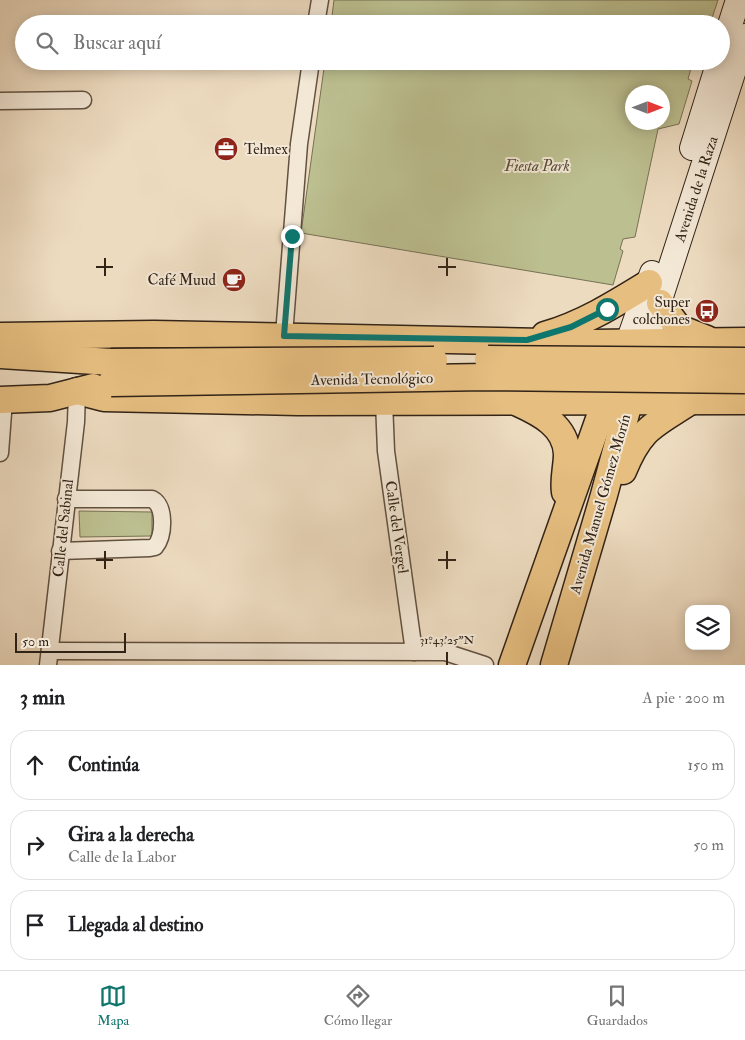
<!DOCTYPE html>
<html lang="es">
<meta charset="utf-8">
<style>
:root{--surface:#fff;--page:#f6f6f6;--text:#202124;--muted:#757577;--line:#e0e0e0;--accent:#0f766e}
body{margin:0;font-family:"IM FELL Double Pica",serif;background:var(--page);color:var(--text)}
.controls{position:absolute;right:15px;bottom:15px;display:grid;overflow:hidden;border-radius:10px;box-shadow:0 2px 12px #0003}
.controls button{width:45px;height:45px;display:grid;place-items:center;padding:0;border:0;border-bottom:1px solid var(--line);background:var(--surface);color:var(--text);font:25px sans-serif}
.compass{position:absolute;left:625px;top:85px;width:45px;height:45px;border-radius:50%;background:var(--surface);box-shadow:0 2px 12px #0003;rotate:90deg}
.scale{position:absolute;left:15px;bottom:12px;width:111px;box-sizing:border-box;padding-left:5px;border:2px solid #322317;border-top:0;font-size:14px;line-height:18px;white-space:nowrap;color:#322317;-webkit-text-stroke:4px #f3e8d6;paint-order:stroke}
.stop{position:absolute;width:15px;height:15px;margin:-11px;border:4px solid #0f766e;border-radius:50%;background:#fff}
.stop.end{background:#0f766e;border-color:#fff;box-shadow:0 1px 5px #0008}
.list{margin:0;padding:0;list-style:none}
h2{display:flex;justify-content:space-between;align-items:center;height:65px;margin:0;padding:0 20px;font-size:21px}
h2 small{font-size:16px;font-weight:400;color:var(--muted)}
.list li{display:grid;grid-template-columns:32px 1fr auto;gap:15px;align-items:center;box-sizing:border-box;height:70px;margin:0 10px 10px;padding:0 10px;border:1px solid var(--line);border-radius:20px}
.list b{display:block;font-size:19px;white-space:nowrap}
.list p{margin:0;font-size:16px;white-space:nowrap;color:var(--muted)}
.list em{font-size:16px;font-style:normal;color:var(--muted)}
.icon{flex:none;width:28px;height:28px;fill:none;stroke:currentColor;stroke-width:2;stroke-linecap:round;stroke-linejoin:round}
.map{position:relative;flex:none;width:745px;height:665px;overflow:hidden}
.search{position:absolute;background:var(--surface);box-shadow:0 2px 12px #0003;left:15px;right:15px;top:15px;height:55px;display:flex;align-items:center;gap:12px;box-sizing:border-box;padding:0 18px;border-radius:28px;color:var(--muted);font-size:19px}
.sheet{height:305px;background:var(--surface)}
nav{display:flex;justify-content:space-around;align-items:center;box-sizing:border-box;height:70px;border-top:1px solid var(--line);background:var(--surface);font-size:14px;color:var(--muted)}
nav a{display:grid;justify-items:center;gap:2px}
nav .on{color:var(--accent)}
.map>svg:first-child{display:block}
</style>
<div class="map">
<svg width="745" height="665" viewBox="0 0 745 665">
<rect width="100%" height="100%" fill="#eddbc0"/>
<filter id="stains"><feTurbulence type="fractalNoise" baseFrequency=".004" numOctaves="4"/><feColorMatrix values="0 0 0 0 .2 0 0 0 0 .09 0 0 0 0 .02 0 0 0 .5 -.17"/></filter>
<radialGradient id="worn" r=".72"><stop offset=".6" stop-color="#630" stop-opacity="0"/><stop offset="1" stop-color="#630" stop-opacity=".3"/></radialGradient>
<!-- green -->
<g fill="#bcbf90" stroke="#777154" fill-rule="evenodd">
<path d="M 334,0 L 718,0 L 710,24 L 331,24 Z"/>
<path d="M 325,61 L 693,61 L 688,79 L 692,81 L 679,124 L 658,129 L 635,237 L 623,239 L 620,249 L 623,251 L 613,285 L 301,233 ZM 662,92 L 662,122 L 632,122 L 632,92 Z"/>
<path d="M 79,511 L 152,512 L 152,536 L 80,537 Z"/>
</g>
<g fill="none" stroke-linecap="round" stroke-linejoin="round">
<!-- street casing -->
<g stroke="#615141" stroke-width="19">
<g id="street">
<path d="M 316,24 L 320,0"/>
<path d="M 0,101 L 83,100"/>
<path d="M 284,335 L 299,144 L 311,61"/>
<path d="M 384,402 L 386,451 L 414,652"/>
<path d="M 0,453 L 4,400"/>
<path d="M 60,551 L 150,548 L 155,547 C 164,536 166,506 152,499 L 66,499"/>
<path d="M 50,651 L 445,652 L 485,665"/>
<path d="M 48,665 L 76,422 L 77,391"/>
</g>
</g>
<!-- secondary casing -->
<g stroke="#322317" stroke-width="26">
<g id="secondary">
<path d="M 721,53 L 738,0"/>
<path d="M 692,148 L 719,61"/>
<path d="M 628,342 L 652,273"/>
<path d="M 646,343 L 745,36"/>
</g>
</g>
<!-- primary casing -->
<g stroke="#322317" stroke-width="29">
<g id="primary">
<path d="M 660,303 L 679,328 L 707,339"/>
<path d="M 545,335 C 583,324 615,304 649,283"/>
<path d="M 0,336 L 154,334 L 593,343 L 745,341"/>
<path d="M 0,355 L 111,362"/>
<path d="M 77,391 L 104,398 L 298,402 L 745,401"/>
<path d="M 0,400 L 50,398 L 93,387"/>
<path d="M 518,403 C 540,413 566,426 567,454 C 567,467 563,479 565,492"/>
<path d="M 623,471 C 641,427 653,426 691,401"/>
<path d="M 512,665 L 611,385"/>
<path d="M 554,665 L 604,495 L 634,384"/>
</g>
</g>
<!-- street -->
<use href="#street" stroke="#f3e8d6" stroke-width="16"/>
<!-- secondary -->
<use href="#secondary" stroke="#f3e8d6" stroke-width="24"/>
<!-- primary -->
<use href="#primary" stroke="#e6be80" stroke-width="26"/>
<!-- primary-bridge casing -->
<g stroke="#322317" stroke-width="29" stroke-linecap="butt">
<g id="primary-bridge">
<path d="M 488,359 L 745,361"/>
<path d="M 111,362 L 434,360"/>
<path d="M 111,383 L 486,377 L 745,380"/>
</g>
</g>
<!-- primary-bridge -->
<use href="#primary-bridge" stroke="#e6be80" stroke-width="26"/>
</g>
<g fill="none" stroke-linecap="round" stroke-linejoin="round">
<!-- route -->
<path stroke="#0f766e" stroke-width="6" d="M 292,236 L 284,336 L 527,340 L 571,327 L 607,309"/>
</g>
<!-- ticks -->
<path fill="none" stroke="#322317" stroke-width="2" d="M 105,258 L 105,276M 447,258 L 447,276M 96,267 L 113,267M 438,267 L 456,267M 105,551 L 105,569M 447,551 L 447,569M 96,560 L 113,560M 438,560 L 456,560M 447,652 L 447,665"/>
<!-- icons -->
<defs>
<g id="office-disc" transform="scale(1.25)"><circle r="9.5" fill="#8f2418" stroke="#f3e8d6"/><path d="M-6-3h4V-5.5h4V-3h4V5H-6ZM-1-4.5V-3h2v-1.5ZM-6 0V1H6V0Z" fill="#fff"/></g>
<g id="cafe-disc" transform="scale(1.25)"><circle r="9.5" fill="#8f2418" stroke="#f3e8d6"/><path d="M-5.5-4.5H6V0H3Q3 3.5 0 3.5H-2.5Q-5.5 3.5-5.5 0ZM3-3.2v2h1.7v-2ZM-6 4.5H4V6H-6Z" fill="#fff"/></g>
<g id="bus-disc" transform="scale(1.25)"><circle r="9.5" fill="#8f2418" stroke="#f3e8d6"/><path d="M-5-6H5V4H4V6H2V4H-2V6H-4V4H-5ZM-3.5-4V0h7V-4ZM-3.5 1.2v1.5H-2V1.2ZM2 1.2v1.5H3.5V1.2Z" fill="#fff"/></g>
</defs>
<g fill-rule="evenodd">
<use href="#office-disc" x="226" y="149"/>
<use href="#cafe-disc" x="234" y="280"/>
<use href="#bus-disc" x="707" y="311"/>
</g>
<g text-anchor="middle" stroke-width="4" stroke-linejoin="round" paint-order="stroke">
<!-- poi labels -->
<g font-size="15" fill="#322317" stroke="#f3e8d6" text-anchor="end">
<text x="244" y="154" text-anchor="start">Telmex</text>
<text x="216" y="285">Café Muud</text>
<text x="690" y="307">Super<tspan x="690" dy="17">colchones</tspan></text>
</g>
<!-- park labels -->
<g font-size="15" font-style="italic" fill="#544a35" stroke="#f3e8d6">
<text x="537" y="171">Fiesta Park</text>
</g>
<!-- street labels -->
<g font-size="15" fill="#322317" stroke="#f3e8d6">
<text transform="translate(696 189) rotate(-72)" y="5">Avenida de la Raza</text>
<text transform="translate(372 379) rotate(-1)" y="5">Avenida Tecnológico</text>
<text transform="translate(600 504) rotate(-74)" y="5">Avenida Manuel Gómez Morín</text>
<text transform="translate(397 527) rotate(82)" y="5">Calle del Vergel</text>
<text transform="translate(63 528) rotate(-84)" y="5">Calle del Sabinal</text>
</g>
</g>
<g font-size="12" text-anchor="middle" fill="#322317" stroke="#f3e8d6" stroke-width="4" stroke-linejoin="round" paint-order="stroke">
<text x="447" y="644">31°43'25"N</text>
</g>
<rect width="100%" height="100%" filter="url(#stains)"/>
<rect width="100%" height="100%" fill="url(#worn)"/>
</svg>
<div class="controls">
<button><svg class="icon" aria-label="layers" viewBox="0 0 24 24"><path d="M12 4l9 5-9 5-9-5zM3 14l9 5 9-5"/></svg></button>
</div>
<svg class="compass" viewBox="-18 -18 36 36"><path d="M0-13l5 13h-10z" fill="#e53935"/><path d="M0 13l5-13h-10z" fill="#757577"/></svg>
<div class="scale">50 m</div>
<div class="stop" style="left:607px;top:309px"></div>
<div class="stop end" style="left:292px;top:236px"></div>
<div class="search"><svg class="icon" aria-label="search" viewBox="0 0 24 24"><circle cx="10" cy="10" r="6"/><path d="M15 15l6 6"/></svg>Buscar aquí</div>
</div>
<section class="sheet">
<h2>3 min<small>A pie · 200 m</small></h2>
<ul class="list">
<li><svg class="icon" aria-label="ahead" viewBox="0 0 24 24"><path d="M12 20V5M6 11l6-6 6 6"/></svg><div><b>Continúa</b></div><em>150 m</em></li>
<li><svg class="icon" aria-label="right" viewBox="0 0 24 24"><path d="M7 20v-9h11M14 6l5 5-5 5"/></svg><div><b>Gira a la derecha</b><p>Calle de la Labor</p></div><em>50 m</em></li>
<li><svg class="icon" aria-label="arrive" viewBox="0 0 24 24"><path d="M6 21V4h12l-3 4 3 4H6"/></svg><div><b>Llegada al destino</b></div></li>
</ul>
</section>
<nav>
<a class="on"><svg class="icon" aria-label="map" viewBox="0 0 24 24"><path d="M3 6l6-2 6 2 6-2v14l-6 2-6-2-6 2zM9 4v14M15 6v14"/></svg>Mapa</a>
<a><svg class="icon" aria-label="directions" viewBox="0 0 24 24"><path d="M12 3l9 9-9 9-9-9zM9 14v-3h6M13 9l2 2-2 2"/></svg>Cómo llegar</a>
<a><svg class="icon" aria-label="saved" viewBox="0 0 24 24"><path d="M7 4h10v16l-5-4-5 4z"/></svg>Guardados</a>
</nav>
